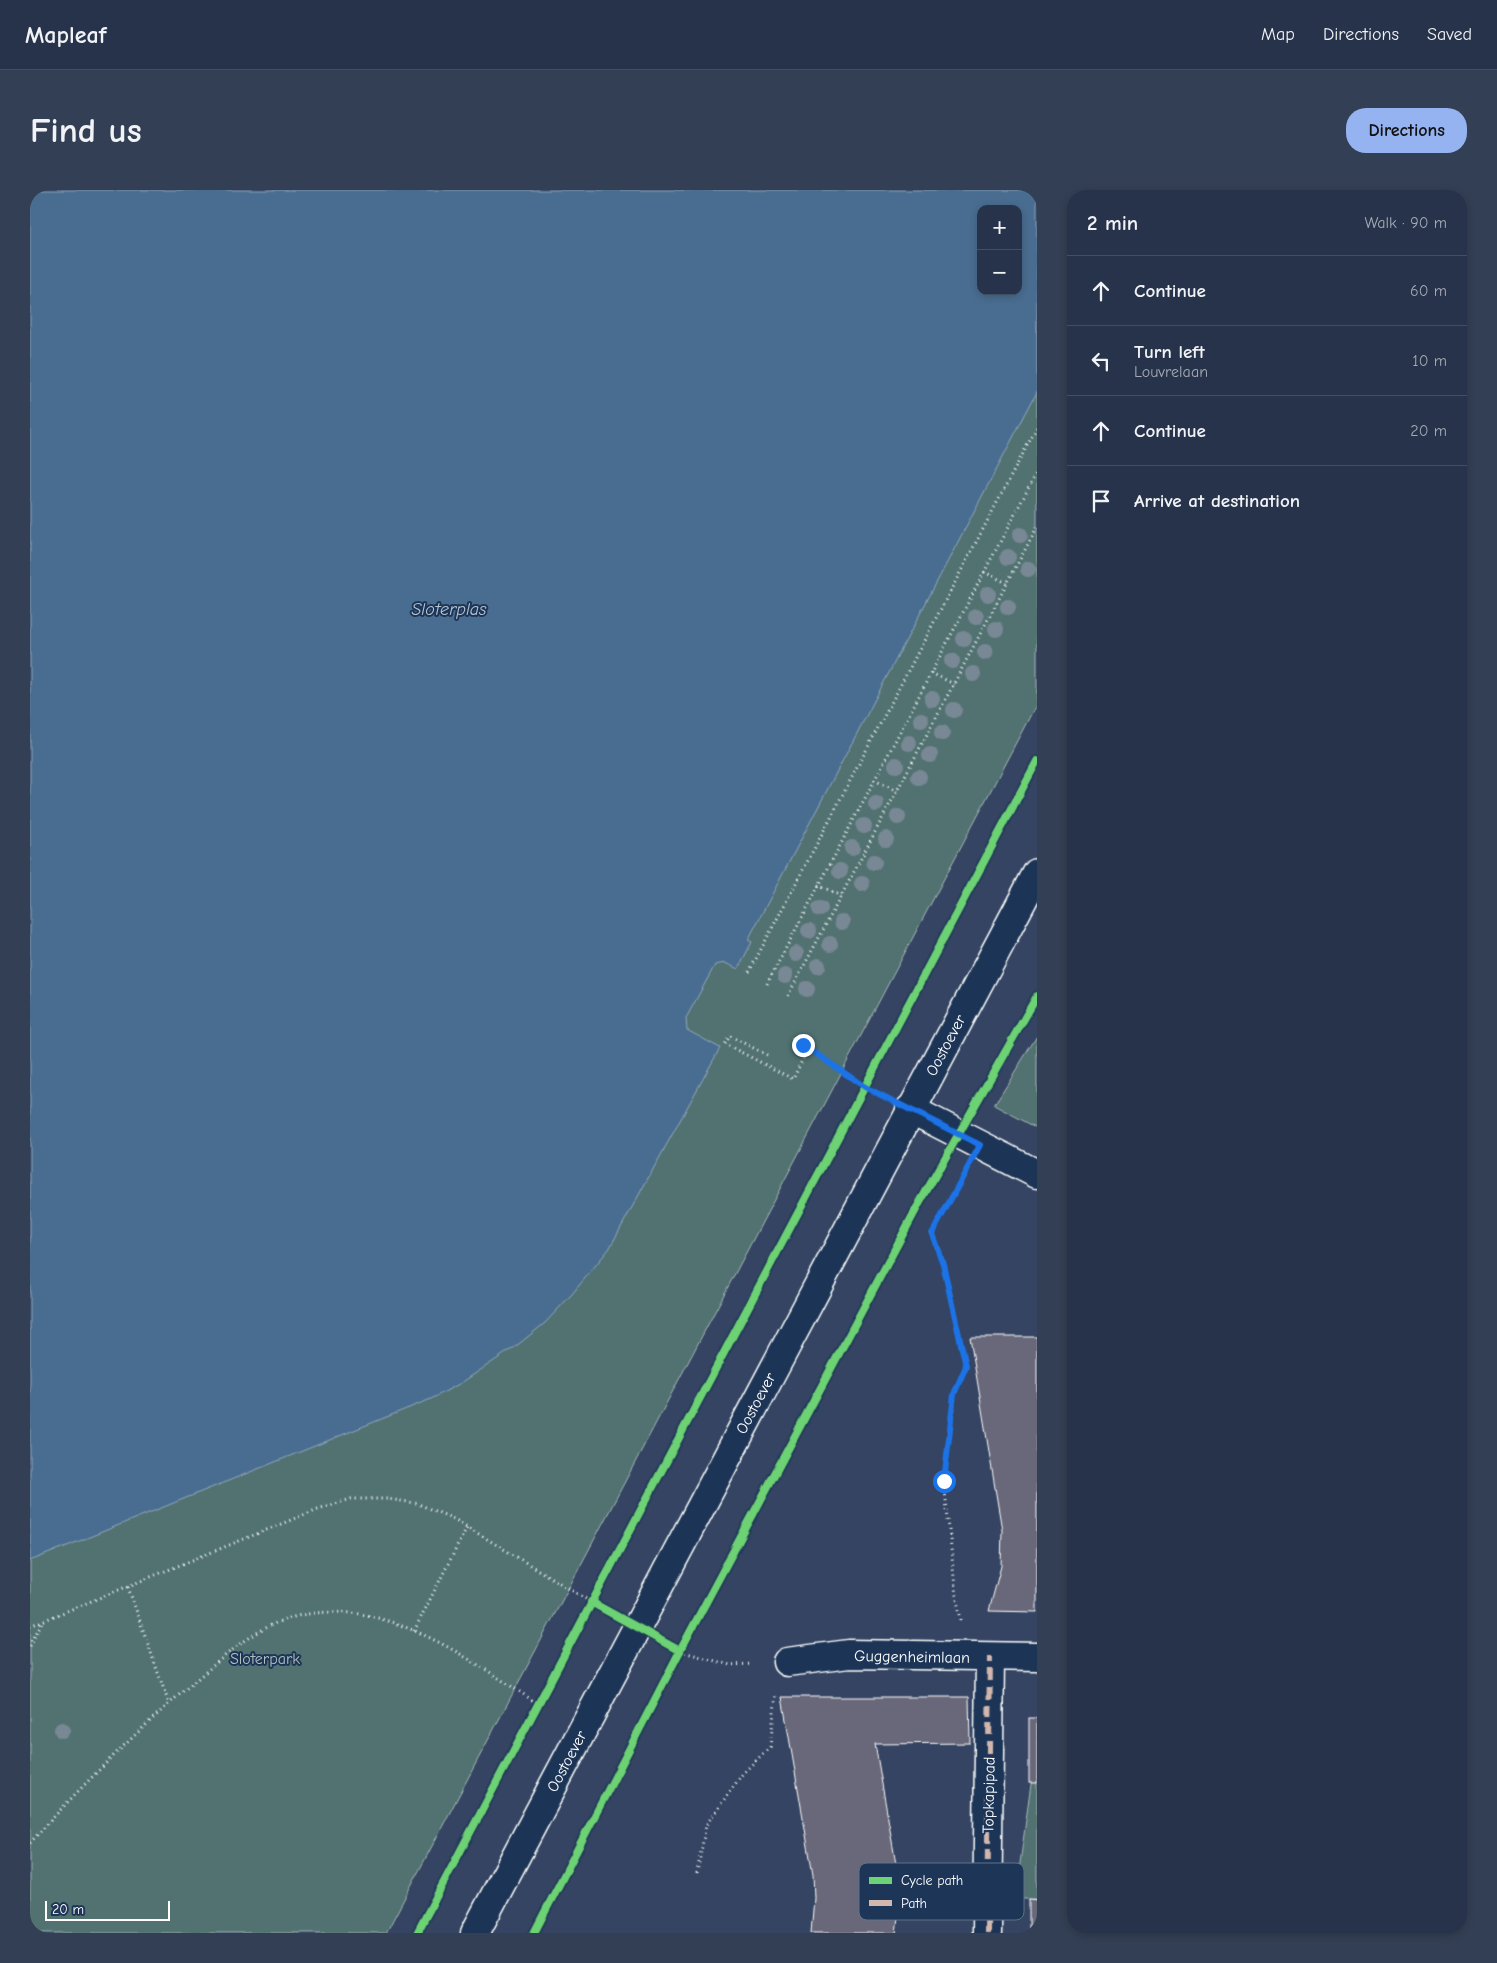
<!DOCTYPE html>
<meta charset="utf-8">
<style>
:root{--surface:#27334a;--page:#333f54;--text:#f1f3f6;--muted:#a4aab5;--line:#434e62;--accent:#95b2f1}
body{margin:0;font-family:"Comic Neue",sans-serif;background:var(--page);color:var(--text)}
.controls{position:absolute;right:15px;top:15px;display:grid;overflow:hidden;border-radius:10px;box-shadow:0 2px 8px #0003}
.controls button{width:45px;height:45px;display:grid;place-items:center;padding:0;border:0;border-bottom:1px solid var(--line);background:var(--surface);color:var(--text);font:25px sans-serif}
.scale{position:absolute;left:15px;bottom:12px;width:125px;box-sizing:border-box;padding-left:5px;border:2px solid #fff;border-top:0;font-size:14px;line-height:18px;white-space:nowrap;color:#fff;-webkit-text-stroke:4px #1d3557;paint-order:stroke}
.stop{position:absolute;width:15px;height:15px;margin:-11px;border:4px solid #1a73e8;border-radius:50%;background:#fff}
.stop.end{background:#1a73e8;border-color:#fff;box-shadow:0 1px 5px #0008}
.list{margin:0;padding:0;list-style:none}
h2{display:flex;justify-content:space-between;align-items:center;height:65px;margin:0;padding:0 20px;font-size:21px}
h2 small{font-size:16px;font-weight:400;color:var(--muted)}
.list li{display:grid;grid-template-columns:32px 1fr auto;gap:15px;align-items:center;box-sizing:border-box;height:70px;padding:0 20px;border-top:1px solid var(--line)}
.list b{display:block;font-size:19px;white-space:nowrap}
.list p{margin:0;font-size:16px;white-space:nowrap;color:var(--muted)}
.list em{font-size:16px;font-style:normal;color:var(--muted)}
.icon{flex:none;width:28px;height:28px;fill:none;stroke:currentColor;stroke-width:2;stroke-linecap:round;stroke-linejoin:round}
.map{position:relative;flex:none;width:1007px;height:1743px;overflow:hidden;border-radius:20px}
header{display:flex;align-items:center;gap:30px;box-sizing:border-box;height:70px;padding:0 25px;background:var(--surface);border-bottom:1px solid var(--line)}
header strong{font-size:24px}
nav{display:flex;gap:28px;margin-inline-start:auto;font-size:18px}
.intro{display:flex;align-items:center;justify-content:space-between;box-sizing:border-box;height:120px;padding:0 30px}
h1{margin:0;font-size:35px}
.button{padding:12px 22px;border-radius:20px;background:var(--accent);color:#111;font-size:18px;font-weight:700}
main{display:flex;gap:30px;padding:0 30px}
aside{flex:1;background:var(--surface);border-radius:20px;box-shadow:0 2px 8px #0003}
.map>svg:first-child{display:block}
</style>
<header>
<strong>Mapleaf</strong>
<nav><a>Map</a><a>Directions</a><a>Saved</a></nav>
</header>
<div class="intro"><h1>Find us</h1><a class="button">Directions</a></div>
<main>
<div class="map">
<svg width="1007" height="1743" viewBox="0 0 1007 1743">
<rect width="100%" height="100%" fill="#344462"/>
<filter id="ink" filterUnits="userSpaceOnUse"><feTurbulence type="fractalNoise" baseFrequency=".02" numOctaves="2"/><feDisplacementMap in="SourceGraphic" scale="10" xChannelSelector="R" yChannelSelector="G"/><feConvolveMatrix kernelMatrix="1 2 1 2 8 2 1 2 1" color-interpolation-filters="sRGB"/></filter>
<g filter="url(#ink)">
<!-- green -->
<g fill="#517271" stroke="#a8b8b8">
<path d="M 1007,126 L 1007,513 L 356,1743 L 0,1743 L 0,1316 Z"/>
<path d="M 1007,846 L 1007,938 L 964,915 Z"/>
<path d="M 1002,1587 L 1007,1587 L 1007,1709 L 985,1709 Z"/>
</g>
<!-- water -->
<path fill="#496d90" stroke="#92a7bc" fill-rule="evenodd" d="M 0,0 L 1007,0 L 1007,202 L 718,750 L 722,752 L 708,779 L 695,773 L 685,775 L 656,828 L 657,840 L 690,858 L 579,1059 L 542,1104 L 515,1133 L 485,1157 L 431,1193 L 401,1209 L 0,1371 ZM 951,19 L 988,19 L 988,101 L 951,101 Z"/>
<!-- building -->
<g fill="#69687a" stroke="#fff">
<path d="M 940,1147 L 1007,1147 L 1007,1422 L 959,1421 L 971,1376 L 972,1340 Z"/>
<path d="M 752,1507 L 939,1507 L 940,1553 L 845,1554 L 867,1680 L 869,1719 L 866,1743 L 781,1743 L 784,1708 L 783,1685 Z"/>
<rect x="999" y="1528" width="8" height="65"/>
<path d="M 999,1709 L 1007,1710 L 1007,1743 L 999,1743 Z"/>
</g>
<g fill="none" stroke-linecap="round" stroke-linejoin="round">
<!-- street casing -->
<g stroke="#fff" stroke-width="31">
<g id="street">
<path d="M 880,919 L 1007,984"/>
<path d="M 757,1472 L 819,1464 L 1007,1467"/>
<path d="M 957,1743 L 960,1467"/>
</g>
</g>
<!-- secondary casing -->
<g stroke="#fff" stroke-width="31">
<path id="secondary" d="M 445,1743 L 1007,683"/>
</g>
<!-- path -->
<g stroke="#fff" stroke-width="3" stroke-dasharray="1 4" stroke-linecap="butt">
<path d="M 954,382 L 977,393"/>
<path d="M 901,483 L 924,494"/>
<path d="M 844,590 L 867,601"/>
<path d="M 788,695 L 811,706"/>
<path d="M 719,782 L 1007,237"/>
<path d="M 737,794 L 1007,282"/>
<path d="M 758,806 L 1007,337"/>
<path d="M 762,848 L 835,897"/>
<path d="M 737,865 L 700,846 L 695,854 L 763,889 L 778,858"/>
<path d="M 98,1397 L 139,1514"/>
<path d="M 931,1430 L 926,1406 L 914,1291 L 924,1205 L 936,1176 L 913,1074 L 902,1043 L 934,986"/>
<path d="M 0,1436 L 288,1319 L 321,1309 L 357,1309 L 386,1313 L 424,1329 L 561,1412"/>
<path d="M 384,1441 L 437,1337"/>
<path d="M 0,1456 L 12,1432"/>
<path d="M 650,1461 L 700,1475 L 722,1474"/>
<path d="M 0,1653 C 51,1596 107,1541 165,1491 C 191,1469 216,1446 248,1432 C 273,1422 303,1420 330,1424 C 396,1436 453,1478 508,1514"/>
<path d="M 667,1683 L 676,1635 L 713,1583 L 740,1557 L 746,1505"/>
</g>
<!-- street -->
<use href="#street" stroke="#1d3557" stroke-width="28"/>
<!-- secondary -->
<use href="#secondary" stroke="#1d3557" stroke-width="28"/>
<!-- quiet -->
<path stroke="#d1b7ad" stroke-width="6" stroke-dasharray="12 6" stroke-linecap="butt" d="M 957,1743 L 960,1467"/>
<!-- cycleway casing -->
<g stroke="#1d3557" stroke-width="11">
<g id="cycleway">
<path d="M 561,1412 L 650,1461"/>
<path d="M 387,1743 L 1007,571"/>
<path d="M 504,1743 L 650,1461 L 889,1014 L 1007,806"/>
</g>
</g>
<!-- cycleway -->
<use href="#cycleway" stroke="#6cd273" stroke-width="8"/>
</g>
<!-- trees -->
<g fill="#798895">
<circle cx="990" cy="345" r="8"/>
<circle cx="978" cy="367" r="8"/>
<circle cx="998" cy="379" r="8"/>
<circle cx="958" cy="404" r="8"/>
<circle cx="978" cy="417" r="8"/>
<circle cx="946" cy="427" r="8"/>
<circle cx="966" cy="439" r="8"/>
<circle cx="934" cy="449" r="8"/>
<circle cx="955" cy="462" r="8"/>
<circle cx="922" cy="471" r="8"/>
<circle cx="943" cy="484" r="8"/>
<circle cx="902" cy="509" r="8"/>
<circle cx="924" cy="520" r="8"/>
<circle cx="891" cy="530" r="8"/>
<circle cx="912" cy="543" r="8"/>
<circle cx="879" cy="553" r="8"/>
<circle cx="900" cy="565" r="8"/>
<circle cx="866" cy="575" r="8"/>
<circle cx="889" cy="587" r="8"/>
<circle cx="846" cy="614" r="8"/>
<circle cx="868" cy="627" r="8"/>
<circle cx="834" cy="636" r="8"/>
<circle cx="856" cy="649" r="8"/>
<circle cx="822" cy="658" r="8"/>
<circle cx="844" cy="672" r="8"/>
<circle cx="810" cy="681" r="8"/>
<circle cx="832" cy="694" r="8"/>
<circle cx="790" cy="719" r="8"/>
<circle cx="812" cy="732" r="8"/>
<circle cx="779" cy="741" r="8"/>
<circle cx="800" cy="754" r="8"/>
<circle cx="766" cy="764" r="8"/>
<circle cx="788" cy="776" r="8"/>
<circle cx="755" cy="786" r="8"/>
<circle cx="777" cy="799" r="8"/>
<circle cx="32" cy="1540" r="8"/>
</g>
</g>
<g fill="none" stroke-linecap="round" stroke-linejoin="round" filter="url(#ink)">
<!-- route -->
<path stroke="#1a73e8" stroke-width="6" d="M 773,855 L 835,897 L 950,955 L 902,1044 L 913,1074 L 936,1176 L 924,1204 L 914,1291"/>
</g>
<g text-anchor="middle" stroke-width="4" stroke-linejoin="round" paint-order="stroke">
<!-- street labels -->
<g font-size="16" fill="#fff" stroke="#1d3557">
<text transform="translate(915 855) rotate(-62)" y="6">Oostoever</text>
<text transform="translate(725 1213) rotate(-62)" y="6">Oostoever</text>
<text transform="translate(882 1466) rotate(1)" y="6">Guggenheimlaan</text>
<text transform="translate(536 1571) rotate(-62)" y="6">Oostoever</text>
<text transform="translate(958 1605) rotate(-89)" y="6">Topkapipad</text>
</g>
<!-- park labels -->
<g font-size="16" fill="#b1c0bf" stroke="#1d3557">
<text x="235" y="1474">Sloterpark</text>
</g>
<!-- water labels -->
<g font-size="18" font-style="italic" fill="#b6c5d3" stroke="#1d3557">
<text x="419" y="425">Sloterplas</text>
</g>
</g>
<!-- legend -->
<rect x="829" y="1673" width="165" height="57" rx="8" fill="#1d3557" stroke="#617289" stroke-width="1"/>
<rect x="839" y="1687" width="23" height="7" fill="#6cd273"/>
<rect x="839" y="1710" width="23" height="6" fill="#d1b7ad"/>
<g font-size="14" fill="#fff">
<text x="871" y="1695">Cycle path</text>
<text x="871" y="1718">Path</text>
</g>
</svg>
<div class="controls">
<button>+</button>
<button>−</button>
</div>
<div class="scale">20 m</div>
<div class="stop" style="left:914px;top:1291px"></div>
<div class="stop end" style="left:773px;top:855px"></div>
</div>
<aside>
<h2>2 min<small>Walk · 90 m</small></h2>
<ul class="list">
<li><svg class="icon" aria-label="ahead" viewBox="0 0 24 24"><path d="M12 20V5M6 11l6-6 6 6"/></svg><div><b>Continue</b></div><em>60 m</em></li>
<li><svg class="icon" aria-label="left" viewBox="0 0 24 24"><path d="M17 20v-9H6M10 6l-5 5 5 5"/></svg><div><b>Turn left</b><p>Louvrelaan</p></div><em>10 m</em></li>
<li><svg class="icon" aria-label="ahead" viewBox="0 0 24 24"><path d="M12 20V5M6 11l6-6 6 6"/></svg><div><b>Continue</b></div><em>20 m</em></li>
<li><svg class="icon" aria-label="arrive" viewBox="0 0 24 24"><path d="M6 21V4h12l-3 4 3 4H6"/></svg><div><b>Arrive at destination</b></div></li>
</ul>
</aside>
</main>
